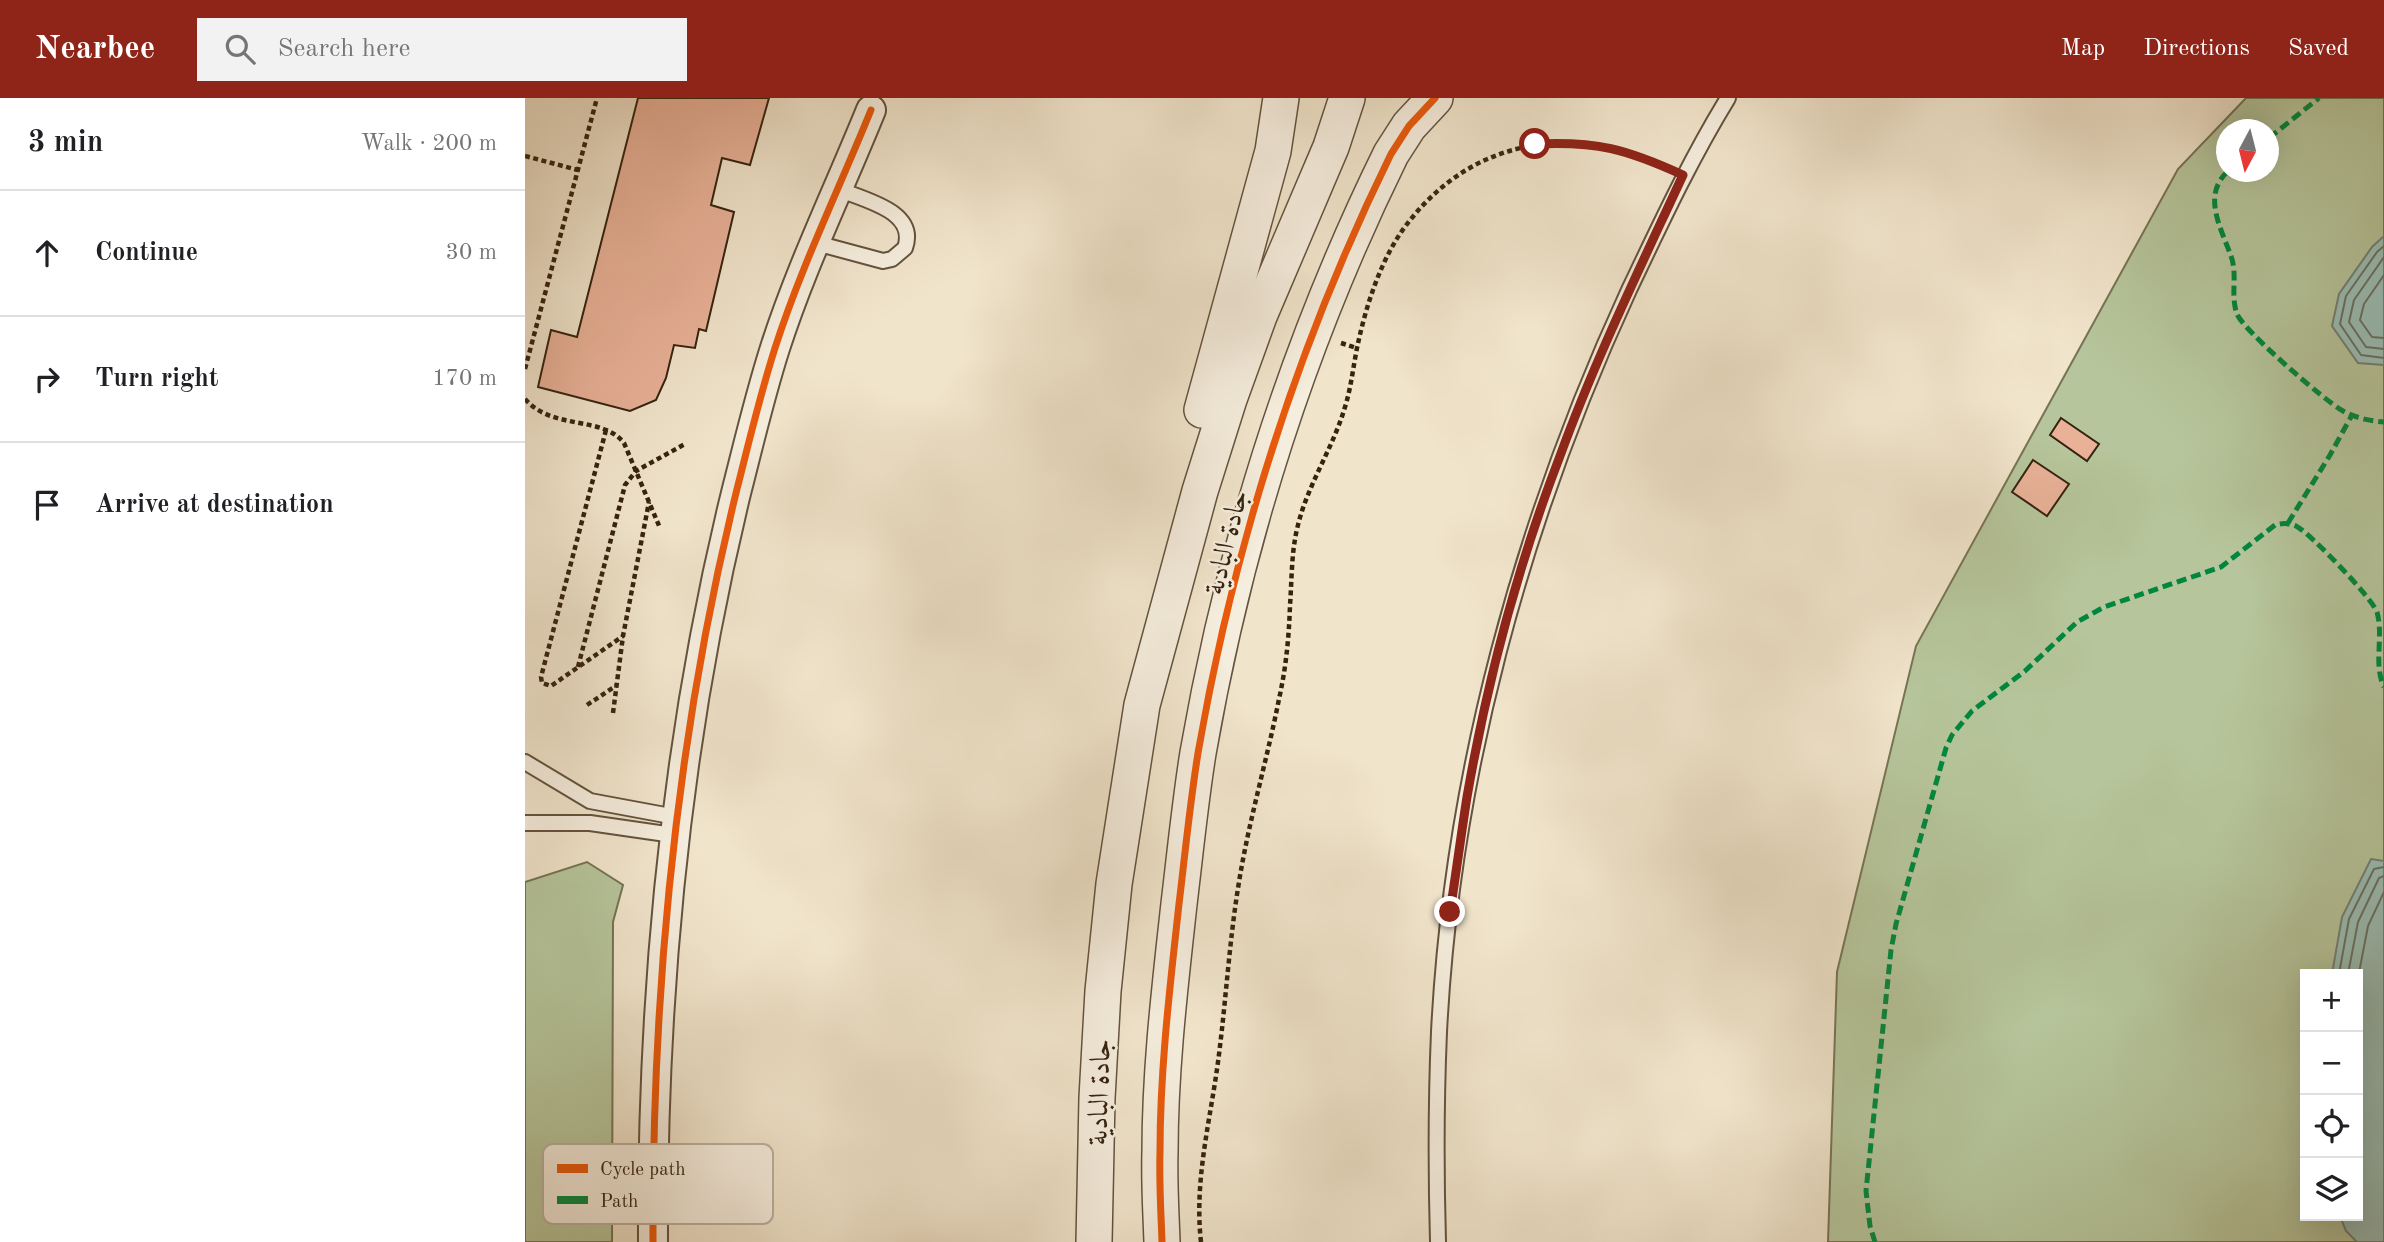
<!DOCTYPE html>
<meta charset="utf-8">
<style>
:root{--surface:#fff;--page:#f2f2f2;--text:#202124;--muted:#757577;--line:#e0e0e0;--accent:#8f2418}
body{margin:0;font-family:"Old Standard TT",Amiri,serif;background:var(--page);color:var(--text)}
.controls{position:absolute;right:21px;bottom:21px;display:grid;overflow:hidden;border-radius:0px;box-shadow:0 7px 28px #0002}
.controls button{width:63px;height:63px;display:grid;place-items:center;padding:0;border:0;border-bottom:2px solid var(--line);background:var(--surface);color:var(--text);font:35px sans-serif}
.compass{position:absolute;left:1691px;top:21px;width:63px;height:63px;border-radius:50%;background:var(--surface);box-shadow:0 7px 28px #0002;rotate:187deg}
.stop{position:absolute;width:21px;height:21px;margin:-16px;border:5px solid #8f2418;border-radius:50%;background:#fff}
.stop.end{background:#8f2418;border-color:#fff;box-shadow:0 2px 7px #0008}
.list{margin:0;padding:0;list-style:none}
h2{display:flex;justify-content:space-between;align-items:center;height:91px;margin:0;padding:0 28px;font-size:30px}
h2 small{font-size:23px;font-weight:400;color:var(--muted)}
.list li{display:grid;grid-template-columns:46px 1fr auto;gap:21px;align-items:center;box-sizing:border-box;height:126px;padding:0 28px;border-top:2px solid var(--line)}
.list b{display:block;font-size:26px;white-space:nowrap}
.list em{font-size:23px;font-style:normal;color:var(--muted)}
.icon{flex:none;width:38px;height:38px;fill:none;stroke:currentColor;stroke-width:2;stroke-linecap:round;stroke-linejoin:round}
.map{position:relative;flex:none;width:1859px;height:1144px;overflow:hidden}
header{display:flex;align-items:center;gap:42px;box-sizing:border-box;height:98px;padding:0 35px;background:var(--accent);color:#fff}
header strong{font-size:33px}
nav{display:flex;gap:38px;margin-inline-start:auto;font-size:24px}
.search{width:490px;height:63px;background:var(--page);display:flex;align-items:center;gap:18px;box-sizing:border-box;padding:0 24px;border-radius:0px;color:var(--muted);font-size:26px}
main{display:flex}
aside{flex:1;background:var(--surface)}
.map>svg:first-child{display:block}
</style>
<header>
<strong>Nearbee</strong>
<div class="search"><svg class="icon" aria-label="search" viewBox="0 0 24 24"><circle cx="10" cy="10" r="6"/><path d="M15 15l6 6"/></svg>Search here</div>
<nav><a>Map</a><a>Directions</a><a>Saved</a></nav>
</header>
<main>
<aside>
<h2>3 min<small>Walk · 200 m</small></h2>
<ul class="list">
<li><svg class="icon" aria-label="ahead" viewBox="0 0 24 24"><path d="M12 20V5M6 11l6-6 6 6"/></svg><div><b>Continue</b></div><em>30 m</em></li>
<li><svg class="icon" aria-label="right" viewBox="0 0 24 24"><path d="M7 20v-9h11M14 6l5 5-5 5"/></svg><div><b>Turn right</b></div><em>170 m</em></li>
<li><svg class="icon" aria-label="arrive" viewBox="0 0 24 24"><path d="M6 21V4h12l-3 4 3 4H6"/></svg><div><b>Arrive at destination</b></div></li>
</ul>
</aside>
<div class="map">
<svg width="1859" height="1144" viewBox="0 0 1859 1144">
<rect width="100%" height="100%" fill="#f0e4cb"/>
<filter id="stains"><feTurbulence type="fractalNoise" baseFrequency=".00286" numOctaves="4"/><feColorMatrix values="0 0 0 0 .2 0 0 0 0 .09 0 0 0 0 .02 0 0 0 .5 -.17"/></filter>
<radialGradient id="worn" r=".72"><stop offset=".6" stop-color="#630" stop-opacity="0"/><stop offset="1" stop-color="#630" stop-opacity=".3"/></radialGradient>
<!-- green -->
<g fill="#b6c59b" stroke="#767455" stroke-width="2" fill-rule="evenodd">
<path d="M 1721,0 L 1859,0 L 1859,1144 L 1303,1144 L 1312,874 L 1391,548 L 1653,71 ZM 1702,32 L 1744,32 L 1744,74 L 1702,74 ZM 1780,876 L 1833,876 L 1833,1118 L 1780,1118 Z"/>
<path d="M 62,764 L 98,787 L 88,824 L 87,1144 L 0,1144 L 0,784 Z"/>
</g>
<!-- water -->
<g fill="#9abfb7" stroke="#728174" stroke-width="2">
<path d="M 1859,138 L 1859,267 L 1833,265 L 1807,228 L 1814,196 L 1847,149 Z"/>
<path d="M 1846,761 L 1859,763 L 1859,1144 L 1832,1144 L 1821,1133 L 1815,1118 L 1833,1118 L 1833,876 L 1807,876 L 1817,819 Z"/>
</g>
<g fill="none" stroke-linecap="round" stroke-linejoin="round">
<!-- shore -->
<g stroke="#687163" stroke-width="2">
<path d="M 1859,148 L 1852,154 L 1821,198 L 1815,226 L 1836,257 L 1859,260"/>
<path d="M 1859,159 L 1829,202 L 1824,224 L 1841,249 L 1859,251"/>
<path d="M 1859,177 L 1839,206 L 1835,222 L 1847,239 L 1859,240"/>
<path d="M 1814,876 L 1824,821 L 1849,771 L 1859,769"/>
<path d="M 1823,876 L 1833,824 L 1854,780 L 1859,778"/>
<path d="M 1833,880 L 1843,828 L 1859,794"/>
</g>
</g>
<!-- building -->
<g fill="#e8b198" stroke="#35230f" stroke-width="2">
<path d="M 113,0 L 244,0 L 225,67 L 197,60 L 186,107 L 209,114 L 181,233 L 174,231 L 170,250 L 149,247 L 141,280 L 131,302 L 105,313 L 13,289 L 26,232 L 52,239 Z"/>
<path d="M 1536,320 L 1574,346 L 1562,363 L 1525,337 Z"/>
<path d="M 1508,362 L 1544,386 L 1522,418 L 1487,394 Z"/>
</g>
<g fill="none" stroke-linecap="round" stroke-linejoin="round">
<!-- service casing -->
<g stroke="#64533e" stroke-width="18">
<g id="service">
<path d="M 291,145 L 358,163 L 367,161 L 380,150 C 393,113 339,102 313,91"/>
<path d="M 0,664 L 65,703 L 151,719"/>
<path d="M 0,725 L 65,725 L 148,737"/>
<path d="M 913,1144 C 911,1074 911,1004 914,934 C 927,677 997,424 1104,192 C 1135,127 1165,62 1203,0"/>
</g>
</g>
<!-- minor casing -->
<g stroke="#64533e" stroke-width="32">
<path id="minor" d="M 128,1144 C 127,890 151,638 212,391 C 224,344 235,297 250,250 C 276,169 314,91 346,12"/>
</g>
<!-- tertiary casing -->
<g stroke="#64533e" stroke-width="38">
<g id="tertiary">
<path d="M 677,312 L 748,53 L 756,0"/>
<path d="M 569,1144 L 572,1000 L 578,893 L 589,786 L 617,607 L 675,393 L 704,301 L 734,218 L 806,49 L 822,0"/>
<path d="M 637,1144 C 636,1114 634,1084 635,1054 C 635,971 645,888 654,806 C 660,756 665,705 673,655 C 709,448 773,245 866,56 L 884,28 L 910,0"/>
</g>
</g>
<!-- path -->
<g stroke="#35230f" stroke-width="4.5" stroke-dasharray="5 3.5" stroke-linecap="butt">
<path d="M 0,58 L 53,72"/>
<path d="M 816,245 L 832,250"/>
<path d="M 0,271 L 72,0"/>
<path d="M 0,301 C 28,333 77,317 99,345 L 135,430"/>
<path d="M 81,332 L 16,579 L 17,585 L 26,588 L 98,538"/>
<path d="M 53,569 L 100,387 L 111,373 L 160,346"/>
<path d="M 62,607 L 92,587"/>
<path d="M 88,615 L 98,538 L 124,404"/>
<path d="M 676,1144 C 669,1083 685,1024 693,964 C 701,904 704,844 714,784 C 724,722 742,662 754,601 C 761,570 764,539 765,507 C 767,481 766,454 773,427 C 783,386 808,350 820,309 C 826,290 828,270 832,250 C 841,207 857,156 886,121 C 951,40 1048,26 1140,69"/>
</g>
<!-- service -->
<use href="#service" stroke="#f5eddd" stroke-width="14"/>
<!-- minor -->
<use href="#minor" stroke="#f5eddd" stroke-width="28"/>
<!-- tertiary -->
<use href="#tertiary" stroke="#f5eddd" stroke-width="35"/>
<!-- quiet -->
<g stroke="#00873e" stroke-width="5" stroke-dasharray="10 5" stroke-linecap="butt">
<path d="M 1744,40 L 1794,0"/>
<path d="M 1702,74 C 1677,98 1696,130 1706,158 C 1713,177 1705,197 1712,216 C 1718,232 1800,303 1818,313 C 1831,320 1845,323 1859,324"/>
<path d="M 1763,425 L 1805,357 L 1827,317"/>
<path d="M 1350,1144 L 1345,1128 L 1341,1093 L 1366,852 L 1371,826 L 1421,650 L 1427,637 L 1447,613 L 1500,573 L 1552,524 L 1579,509 L 1696,469 L 1750,427 C 1757,425 1764,425 1771,428 C 1785,435 1847,500 1852,514 C 1859,539 1848,566 1859,589"/>
</g>
<!-- cycleway casing -->
<g stroke="#f5eddd" stroke-width="11">
<g id="cycleway">
<path d="M 128,1144 C 127,890 151,638 212,391 C 224,344 235,297 250,250 C 276,169 314,91 346,12"/>
<path d="M 637,1144 C 636,1114 634,1084 635,1054 C 635,971 645,888 654,806 C 660,756 665,705 673,655 C 709,448 773,245 866,56 L 884,28 L 910,0"/>
</g>
</g>
<!-- cycleway -->
<use href="#cycleway" stroke="#e8590c" stroke-width="7"/>
</g>
<g fill="none" stroke-linecap="round" stroke-linejoin="round">
<!-- route -->
<path stroke="#8f2418" stroke-width="9" d="M 925,814 C 931,776 936,737 942,699 C 962,584 993,467 1035,358 C 1070,262 1115,170 1158,77 C 1101,51 1072,43 1010,46"/>
</g>
<g text-anchor="middle" stroke-width="5" stroke-linejoin="round" paint-order="stroke">
<!-- street labels -->
<g font-size="28" fill="#35230f" stroke="#f5eddd">
<text transform="translate(700 444) rotate(-76)" y="10">جادة البادية</text>
<text transform="translate(573 994) rotate(-88)" y="10">جادة البادية</text>
</g>
</g>
<!-- legend -->
<rect x="18" y="1046" width="230" height="80" rx="10" fill="#f5eddd" stroke="#bbb09f" stroke-width="2"/>
<rect x="32" y="1066" width="31" height="9" fill="#e8590c"/>
<rect x="32" y="1098" width="31" height="8" fill="#00873e"/>
<g font-size="19" fill="#35230f">
<text x="75" y="1077">Cycle path</text>
<text x="75" y="1109">Path</text>
</g>
<rect width="100%" height="100%" filter="url(#stains)"/>
<rect width="100%" height="100%" fill="url(#worn)"/>
</svg>
<div class="controls">
<button>+</button>
<button>−</button>
<button><svg class="icon" aria-label="locate" viewBox="0 0 24 24"><circle cx="12" cy="12" r="6"/><path d="M12 2v4M12 18v4M2 12h4M18 12h4"/></svg></button>
<button><svg class="icon" aria-label="layers" viewBox="0 0 24 24"><path d="M12 4l9 5-9 5-9-5zM3 14l9 5 9-5"/></svg></button>
</div>
<svg class="compass" viewBox="-18 -18 36 36"><path d="M0-13l5 13h-10z" fill="#e53935"/><path d="M0 13l5-13h-10z" fill="#757577"/></svg>
<div class="stop" style="left:1010px;top:46px"></div>
<div class="stop end" style="left:925px;top:814px"></div>
</div>
</main>
